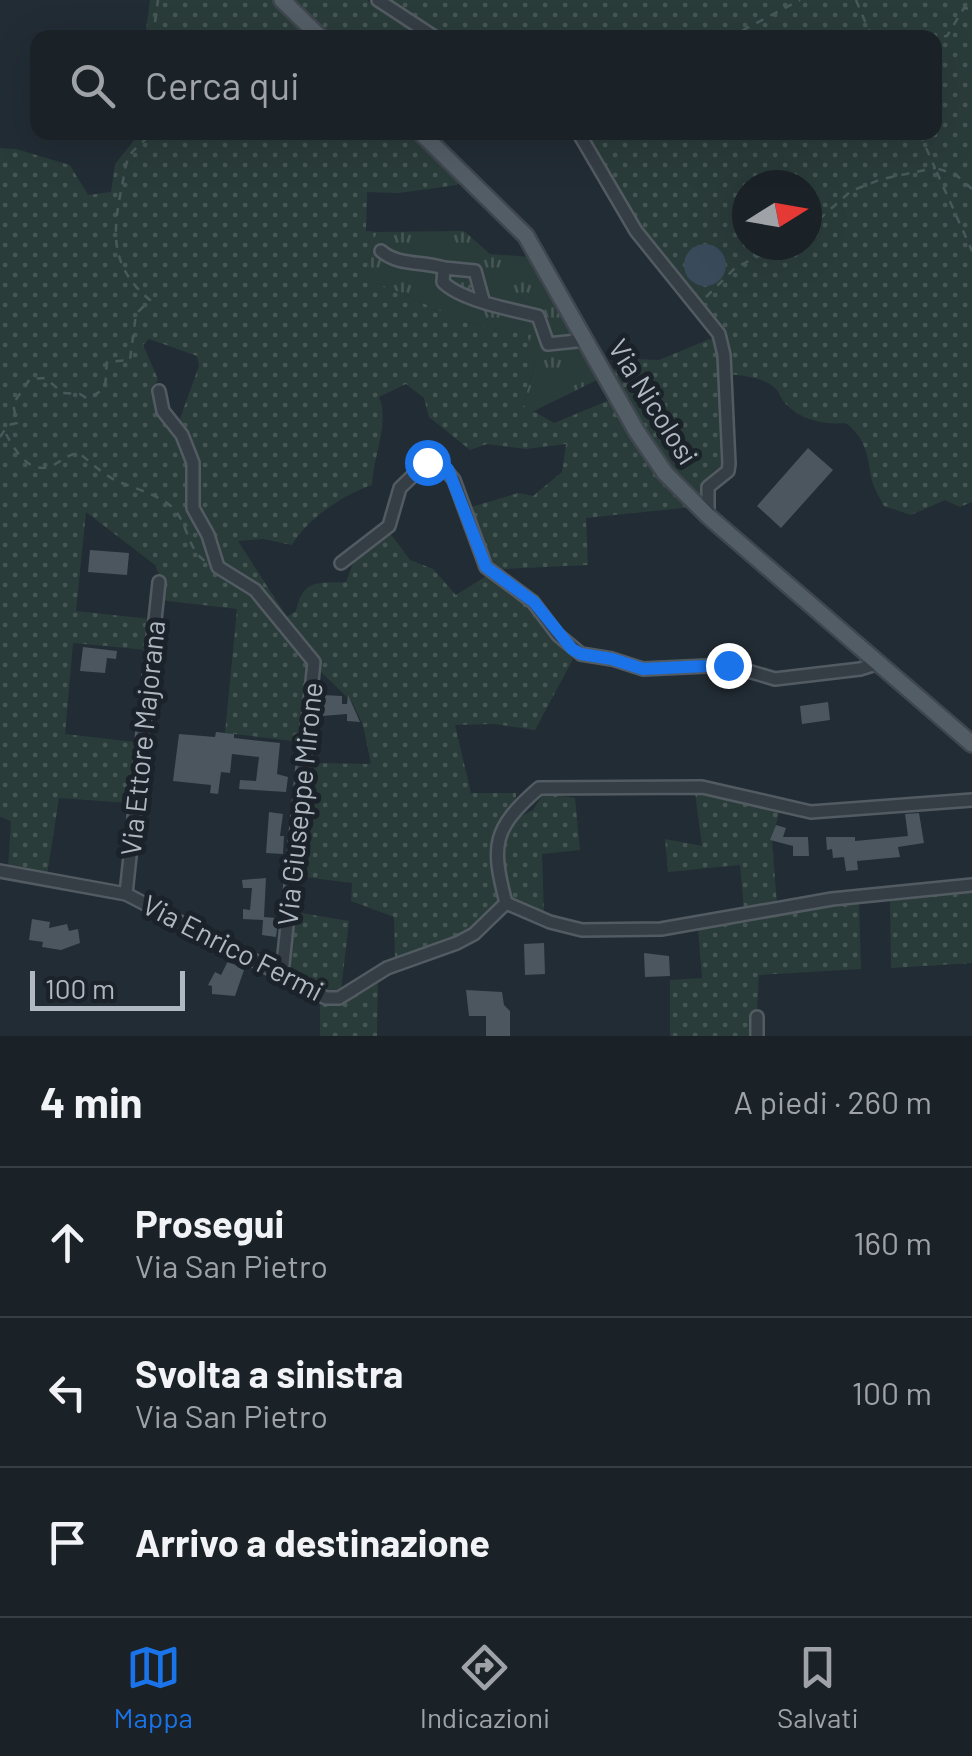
<!DOCTYPE html>
<html lang="it">
<meta charset="utf-8">
<style>
:root{--surface:#1a2127;--page:#23292f;--text:#f1f3f6;--muted:#9fa3a7;--line:#383e44;--accent:#1a73e8}
body{margin:0;font-family:Barlow,sans-serif;background:var(--page);color:var(--text)}
.compass{position:absolute;left:732px;top:170px;width:90px;height:90px;border-radius:50%;background:var(--surface);box-shadow:0 10px 40px #0002;rotate:79deg}
.scale{position:absolute;left:30px;bottom:25px;width:155px;box-sizing:border-box;padding-left:10px;border:5px solid #b0b9c1;border-top:0;font-size:28px;line-height:35px;white-space:nowrap;color:#b0b9c1;-webkit-text-stroke:8px #1b2229;paint-order:stroke}
.stop{position:absolute;width:30px;height:30px;margin:-22px;border:8px solid #1a73e8;border-radius:50%;background:#fff}
.stop.end{background:#1a73e8;border-color:#fff;box-shadow:0 2px 10px #0008}
.list{margin:0;padding:0;list-style:none}
h2{display:flex;justify-content:space-between;align-items:center;height:130px;margin:0;padding:0 40px;font-size:42px}
h2 small{font-size:32px;font-weight:400;color:var(--muted)}
.list li{display:grid;grid-template-columns:65px 1fr auto;gap:30px;align-items:center;box-sizing:border-box;height:150px;padding:0 40px;border-top:2px solid var(--line)}
.list b{display:block;font-size:38px;white-space:nowrap}
.list p{margin:0;font-size:32px;white-space:nowrap;color:var(--muted)}
.list em{font-size:32px;font-style:normal;color:var(--muted)}
.icon{flex:none;width:55px;height:55px;fill:none;stroke:currentColor;stroke-width:2;stroke-linecap:round;stroke-linejoin:round}
.map{position:relative;flex:none;width:972px;height:1036px;overflow:hidden}
.search{position:absolute;background:var(--surface);box-shadow:0 10px 40px #0002;left:30px;right:30px;top:30px;height:110px;display:flex;align-items:center;gap:25px;box-sizing:border-box;padding:0 35px;border-radius:20px;color:var(--muted);font-size:38px}
.sheet{height:580px;background:var(--surface)}
nav{display:flex;justify-content:space-around;align-items:center;box-sizing:border-box;height:140px;border-top:2px solid var(--line);background:var(--surface);font-size:28px;color:var(--muted)}
nav a{display:grid;justify-items:center;gap:5px}
nav .on{color:var(--accent)}
.map>svg:first-child{display:block}
</style>
<div class="map">
<svg width="972" height="1036" viewBox="0 0 972 1036">
<defs>
<pattern id="grass-dots" width="8" height="8" patternUnits="userSpaceOnUse" patternTransform="scale(2.5)"><rect width="8" height="8" fill="#2a3c3a"/><path d="M2 2h.1M6 6h.1" fill="none" stroke="#465655" stroke-width="1.8" stroke-linecap="round"/></pattern>
<pattern id="park-tufts" width="24" height="20" patternUnits="userSpaceOnUse" patternTransform="scale(2.5)"><rect width="24" height="20" fill="#2a3c3a"/><path d="M3 7l-1-3M5 7V3M7 7l1-3M15 17l-1-3M17 17v-4M19 17l1-3" fill="none" stroke="#465655"/></pattern>
</defs>
<rect width="100%" height="100%" fill="#222c34"/>
<!-- grass -->
<g fill="url(#grass-dots)" fill-rule="evenodd">
<path d="M 150,0 L 274,0 L 313,37 L 145,38 Z"/>
<path d="M 291,0 L 367,0 L 426,38 L 330,37 Z"/>
<path d="M 385,0 L 972,0 L 972,502 L 960,507 L 945,500 L 911,515 L 884,506 C 879,496 872,486 871,475 C 867,453 865,438 846,423 C 824,425 800,420 785,403 C 781,399 780,393 776,389 C 764,377 744,376 728,374 L 722,332 L 717,321 L 647,236 L 582,133 L 934,132 L 934,38 L 444,37 ZM 747,185 L 807,185 L 807,245 L 747,245 Z"/>
<path d="M 140,133 L 413,133 L 462,180 L 457,185 L 399,193 L 367,192 L 366,231 L 377,232 L 367,263 L 376,283 C 414,296 447,318 486,327 C 499,330 514,328 526,328 L 535,364 L 523,405 L 554,423 L 612,399 L 655,472 L 692,507 L 586,518 L 588,565 L 502,569 L 490,559 L 471,507 L 518,493 L 533,496 L 562,472 L 566,444 L 526,449 L 487,444 L 470,450 L 429,417 L 424,398 L 406,384 L 379,397 C 390,423 373,456 372,485 C 343,495 308,518 292,545 L 263,539 L 238,541 L 287,617 L 296,611 C 303,579 317,583 346,582 L 354,561 L 389,532 L 410,560 L 433,569 L 456,595 L 488,575 L 530,608 L 573,659 L 535,730 L 495,724 L 455,725 L 471,793 L 516,793 L 516,797 C 496,844 489,847 499,901 C 488,912 478,928 465,936 C 444,949 416,949 395,960 L 394,917 L 351,901 L 352,883 L 297,876 L 309,763 L 371,764 L 363,725 L 352,702 L 318,669 L 313,653 L 266,598 L 256,588 L 220,566 L 210,534 L 197,508 L 198,477 L 194,459 L 178,424 L 199,366 L 197,356 L 149,339 L 143,345 L 158,379 L 153,391 L 154,403 L 186,452 L 192,474 L 193,516 L 206,538 L 216,568 L 263,601 L 310,659 L 302,742 L 225,733 L 237,609 L 160,600 L 163,583 L 155,565 L 86,512 L 76,611 L 150,619 L 147,650 L 73,643 L 65,734 L 135,742 L 130,803 L 59,798 L 47,875 L 8,868 L 11,821 L 0,817 L 0,148 L 16,149 L 70,165 L 88,195 L 111,192 L 115,164 Z"/>
<path d="M 717,336 L 722,356 L 725,470 L 719,474 L 705,506 L 668,469 L 610,373 L 635,359 L 659,360 Z"/>
<path d="M 695,792 L 780,809 L 772,840 L 777,905 L 744,910 L 740,865 L 668,872 L 665,839 L 702,846 Z"/>
<path d="M 544,793 L 575,798 L 580,850 L 542,854 L 544,915 L 511,897 L 499,852 L 514,819 L 533,810 Z"/>
<path d="M 972,890 L 972,963 L 891,968 L 890,897 Z"/>
<path d="M 859,902 L 861,969 L 759,975 L 757,1011 L 752,1012 L 752,1036 L 670,1036 L 670,980 L 702,978 L 698,928 Z"/>
<path d="M 295,912 L 349,921 L 341,991 C 324,998 304,980 289,971 Z"/>
<path d="M 378,978 L 377,1036 L 320,1036 L 320,1000 Z"/>
</g>
<!-- park -->
<path fill="url(#park-tufts)" d="M 464,231 L 490,254 L 531,257 L 573,330 L 571,340 L 574,346 L 585,349 L 601,378 L 532,412 L 523,405 L 535,365 L 526,329 C 514,328 499,330 486,327 C 447,318 414,296 376,283 L 367,263 L 377,232 Z"/>
<!-- water -->
<circle fill="#394b5b" cx="705" cy="265" r="21"/>
<!-- building -->
<g fill="#4b565f">
<path d="M 808,448 L 833,470 L 781,528 L 757,506 Z"/>
<path d="M 90,550 L 129,553 L 127,575 L 88,572 Z"/>
<path d="M 83,647 L 117,651 L 116,659 L 107,658 L 105,673 L 80,671 Z"/>
<path d="M 323,695 L 342,696 L 342,704 L 347,704 L 348,695 L 360,722 L 347,721 L 347,714 L 322,716 Z"/>
<path d="M 828,702 L 830,720 L 802,724 L 800,706 Z"/>
<path d="M 216,732 L 234,734 L 234,738 L 280,743 L 277,774 L 288,777 L 286,792 L 239,789 L 240,780 L 256,781 L 259,757 L 232,754 L 230,773 L 221,772 L 218,794 L 210,793 L 211,785 L 173,781 L 179,734 L 215,737 Z"/>
<path d="M 269,812 L 283,814 L 280,836 L 284,836 L 283,854 L 266,853 Z"/>
<path d="M 919,813 L 924,843 L 898,847 L 900,857 L 857,861 L 858,870 L 846,871 L 844,857 L 833,858 L 832,849 L 827,850 L 826,837 L 855,837 L 855,841 L 908,836 L 905,814 Z"/>
<path d="M 776,825 L 786,828 L 783,837 L 808,837 L 809,856 L 793,856 L 793,846 L 770,840 Z"/>
<path d="M 266,878 L 264,917 L 276,918 L 278,922 L 276,937 L 262,935 L 263,920 L 243,919 L 243,909 L 250,910 L 252,888 L 243,888 L 242,880 Z"/>
<path d="M 32,919 L 50,922 L 49,928 L 67,924 L 69,931 L 78,929 L 80,943 L 61,950 L 42,947 L 43,942 L 29,940 Z"/>
<path d="M 544,943 L 545,974 L 525,975 L 524,944 Z"/>
<path d="M 644,953 L 669,956 L 670,976 L 645,977 Z"/>
<path d="M 228,961 L 244,970 L 235,996 L 212,994 L 212,986 L 208,985 L 215,972 L 221,975 Z"/>
<path d="M 466,990 L 502,992 L 504,1005 L 510,1011 L 510,1036 L 486,1036 L 486,1016 L 469,1016 Z"/>
</g>
<g fill="none" stroke-linecap="round" stroke-linejoin="round">
<!-- minor casing -->
<g stroke="#535b62" stroke-width="16">
<g id="minor">
<path d="M 378,0 L 436,38"/>
<path d="M 578,132 L 636,231 L 719,334 L 724,355 L 729,464 L 728,471 L 708,487 L 708,516"/>
<path d="M 381,251 C 398,266 423,261 444,268"/>
<path d="M 483,300 L 475,271 L 444,268 L 443,282 C 460,300 512,310 538,316 L 548,344 L 586,340"/>
<path d="M 159,391 L 163,411 L 182,435 L 193,463 L 193,508 L 208,535 L 218,567 L 255,590 L 314,662 L 282,974"/>
<path d="M 341,563 L 389,526 L 400,488 L 427,462 L 440,463 L 454,480 L 486,567 L 533,602 L 558,635 L 581,654 L 612,659 L 643,669 L 728,665 L 775,679 L 860,669 L 879,663"/>
<path d="M 0,871 L 126,894 L 326,998 L 339,998 L 387,968 L 457,943 L 474,934 L 506,903 L 550,922 L 582,930 L 661,929 L 832,899 L 972,885"/>
<path d="M 126,894 L 159,582"/>
<path d="M 506,903 C 491,845 492,829 539,788 L 702,787 L 811,812 L 972,800"/>
<path d="M 757,1036 L 757,1017"/>
</g>
</g>
<!-- major casing -->
<g stroke="#3f464e" stroke-width="20">
<g id="major">
<path d="M 282,0 L 321,38"/>
<path d="M 420,132 L 526,236 L 637,432 L 665,473 L 708,516 L 972,744"/>
</g>
</g>
<!-- path -->
<g stroke="#485959" stroke-width="2.5" stroke-dasharray="8 8" stroke-linecap="butt">
<path d="M 856,0 L 872,38"/>
<path d="M 153,38 L 158,0"/>
<path d="M 728,38 L 800,0"/>
<path d="M 928,38 L 947,36 L 964,8 L 972,9"/>
<path d="M 972,189 L 955,174 L 935,168 L 972,251"/>
<path d="M 807,230 L 851,191 L 882,179 L 935,168 L 919,132"/>
<path d="M 706,297 L 735,268 L 780,245"/>
<path d="M 6,434 C 14,449 28,473 49,467 C 60,463 67,454 79,453 C 90,462 104,475 117,481 C 135,489 158,494 173,508 C 188,523 187,549 205,561"/>
<path d="M 0,437 L 8,425 L 17,423 L 13,404 L 30,379 L 45,378 L 63,393 L 80,394 L 88,399 C 111,386 104,385 107,362 L 130,360 L 136,314 L 150,300 C 110,267 112,233 122,186 C 124,177 125,163 130,155 C 135,147 146,141 152,132"/>
</g>
<!-- minor -->
<use href="#minor" stroke="#353d45" stroke-width="11"/>
<!-- major -->
<use href="#major" stroke="#535d65" stroke-width="15"/>
</g>
<g fill="none" stroke-linecap="round" stroke-linejoin="round">
<!-- route -->
<path stroke="#1a73e8" stroke-width="12" d="M 427,462 L 440,462 L 448,469 L 486,567 L 534,602 L 572,649 L 581,654 L 612,659 L 643,669 L 728,665"/>
</g>
<g text-anchor="middle" stroke-width="10" stroke-linejoin="round" paint-order="stroke">
<!-- street labels -->
<g font-size="28" fill="#b0b9c1" stroke="#1b2229">
<text transform="translate(653 402) rotate(58)" y="10">Via Nicolosi</text>
<text transform="translate(143 738) rotate(-84)" y="10">Via Ettore Majorana</text>
<text transform="translate(300 804) rotate(-84)" y="10">Via Giuseppe Mirone</text>
<text transform="translate(233 948) rotate(27)" y="10">Via Enrico Fermi</text>
</g>
</g>
</svg>
<svg class="compass" viewBox="-18 -18 36 36"><path d="M0-13l5 13h-10z" fill="#e53935"/><path d="M0 13l5-13h-10z" fill="#9fa3a7"/></svg>
<div class="scale">100 m</div>
<div class="stop" style="left:427px;top:462px"></div>
<div class="stop end" style="left:728px;top:665px"></div>
<div class="search"><svg class="icon" aria-label="search" viewBox="0 0 24 24"><circle cx="10" cy="10" r="6"/><path d="M15 15l6 6"/></svg>Cerca qui</div>
</div>
<section class="sheet">
<h2>4 min<small>A piedi · 260 m</small></h2>
<ul class="list">
<li><svg class="icon" aria-label="ahead" viewBox="0 0 24 24"><path d="M12 20V5M6 11l6-6 6 6"/></svg><div><b>Prosegui</b><p>Via San Pietro</p></div><em>160 m</em></li>
<li><svg class="icon" aria-label="left" viewBox="0 0 24 24"><path d="M17 20v-9H6M10 6l-5 5 5 5"/></svg><div><b>Svolta a sinistra</b><p>Via San Pietro</p></div><em>100 m</em></li>
<li><svg class="icon" aria-label="arrive" viewBox="0 0 24 24"><path d="M6 21V4h12l-3 4 3 4H6"/></svg><div><b>Arrivo a destinazione</b></div></li>
</ul>
</section>
<nav>
<a class="on"><svg class="icon" aria-label="map" viewBox="0 0 24 24"><path d="M3 6l6-2 6 2 6-2v14l-6 2-6-2-6 2zM9 4v14M15 6v14"/></svg>Mappa</a>
<a><svg class="icon" aria-label="directions" viewBox="0 0 24 24"><path d="M12 3l9 9-9 9-9-9zM9 14v-3h6M13 9l2 2-2 2"/></svg>Indicazioni</a>
<a><svg class="icon" aria-label="saved" viewBox="0 0 24 24"><path d="M7 4h10v16l-5-4-5 4z"/></svg>Salvati</a>
</nav>
